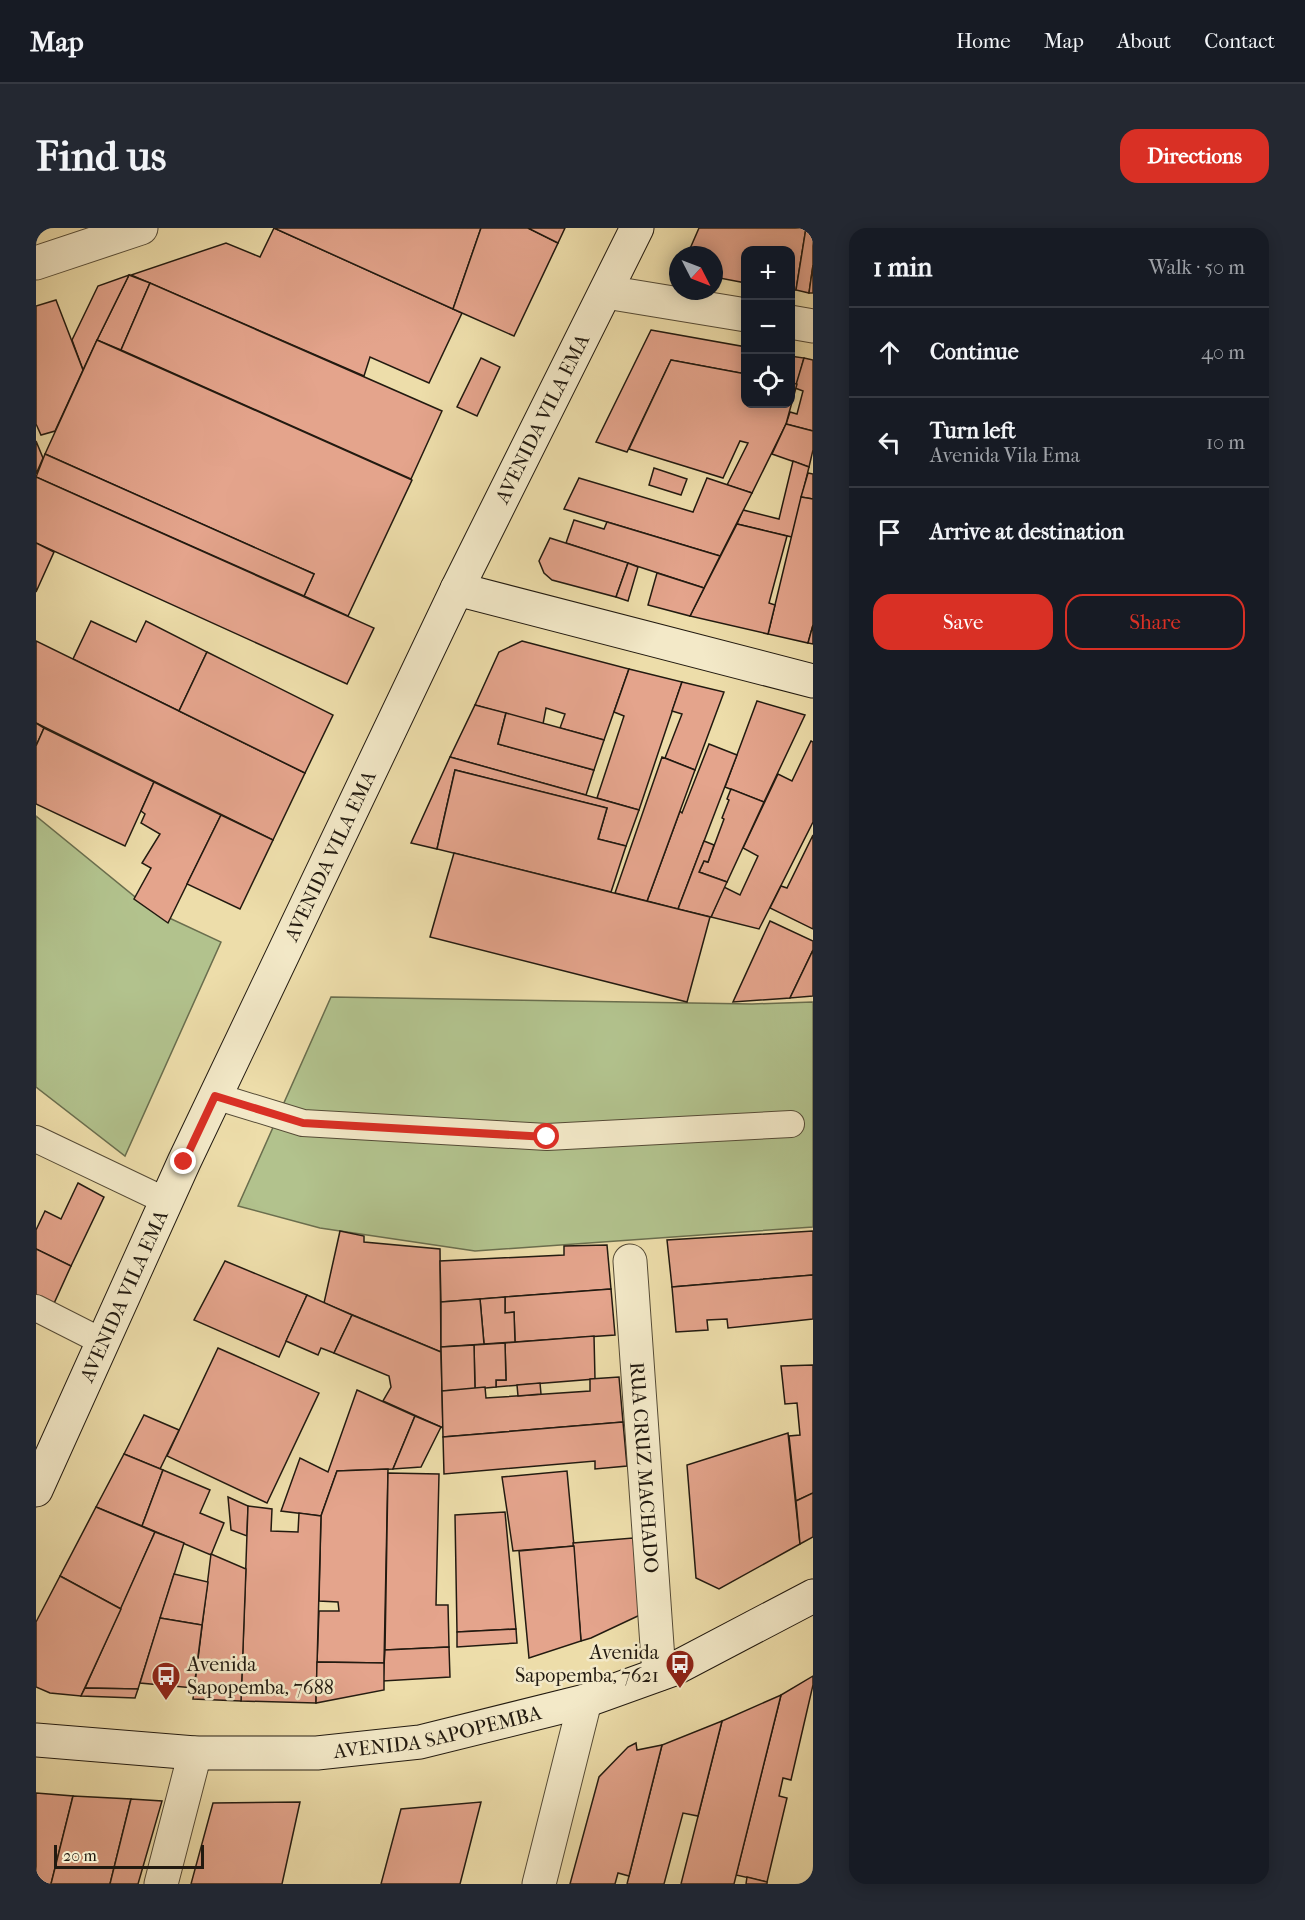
<!DOCTYPE html>
<meta charset="utf-8">
<style>
:root{--surface:#171b24;--page:#242831;--text:#f1f3f6;--muted:#9ea1a6;--line:#363941;--accent:#d93025}
body{margin:0;font-family:"IM FELL French Canon",serif;background:var(--page);color:var(--text)}
.controls{position:absolute;right:18px;top:18px;display:grid;overflow:hidden;border-radius:12px;box-shadow:0 3px 15px #0003}
.controls button{width:54px;height:54px;display:grid;place-items:center;padding:0;border:0;border-bottom:2px solid var(--line);background:var(--surface);color:var(--text);font:30px sans-serif}
.compass{position:absolute;left:633px;top:18px;width:54px;height:54px;border-radius:50%;background:var(--surface);box-shadow:0 3px 15px #0003;rotate:132deg}
.scale{position:absolute;left:18px;bottom:15px;width:150px;box-sizing:border-box;padding-left:6px;border:3px solid #221a10;border-top:0;font-size:16px;line-height:21px;white-space:nowrap;color:#221a10;-webkit-text-stroke:4px #f3e9c8;paint-order:stroke}
.stop{position:absolute;width:18px;height:18px;margin:-14px;border:4px solid #d93025;border-radius:50%;background:#fff}
.stop.end{background:#d93025;border-color:#fff;box-shadow:0 2px 6px #0008}
.list{margin:0;padding:0;list-style:none}
h2{display:flex;justify-content:space-between;align-items:center;height:78px;margin:0;padding:0 24px;font-size:26px}
h2 small{font-size:20px;font-weight:400;color:var(--muted)}
.list li{display:grid;grid-template-columns:39px 1fr auto;gap:18px;align-items:center;box-sizing:border-box;height:90px;padding:0 24px;border-top:2px solid var(--line)}
.list b{display:block;font-size:22px;white-space:nowrap}
.list p{margin:0;font-size:20px;white-space:nowrap;color:var(--muted)}
.list em{font-size:20px;font-style:normal;color:var(--muted)}
.actions{display:flex;gap:12px;padding:18px 24px}
.actions a{flex:1;padding:14px 0;border:2px solid var(--accent);border-radius:18px;text-align:center;font-size:21px;color:var(--accent)}
.actions .main{background:var(--accent);color:#fff}
.icon{flex:none;width:33px;height:33px;fill:none;stroke:currentColor;stroke-width:2;stroke-linecap:round;stroke-linejoin:round}
.map{position:relative;flex:none;width:777px;height:1656px;overflow:hidden;border-radius:18px}
header{display:flex;align-items:center;gap:36px;box-sizing:border-box;height:84px;padding:0 30px;background:var(--surface);border-bottom:2px solid var(--line)}
header strong{font-size:28px}
nav{display:flex;gap:33px;margin-inline-start:auto;font-size:21px}
.intro{display:flex;align-items:center;justify-content:space-between;box-sizing:border-box;height:144px;padding:0 36px}
h1{margin:0;font-size:42px}
.button{padding:15px 27px;border-radius:18px;background:var(--accent);color:#fff;font-size:21px;font-weight:700}
main{display:flex;gap:36px;padding:0 36px}
aside{flex:1;background:var(--surface);border-radius:18px;box-shadow:0 3px 15px #0003}
.map>svg:first-child{display:block}
</style>
<header>
<strong>Map</strong>
<nav><a>Home</a><a>Map</a><a>About</a><a>Contact</a></nav>
</header>
<div class="intro"><h1>Find us</h1><a class="button">Directions</a></div>
<main>
<div class="map">
<svg width="777" height="1656" viewBox="0 0 777 1656">
<rect width="100%" height="100%" fill="#edddaa"/>
<filter id="stains"><feTurbulence type="fractalNoise" baseFrequency=".00333" numOctaves="4"/><feColorMatrix values="0 0 0 0 .2 0 0 0 0 .09 0 0 0 0 .02 0 0 0 .5 -.17"/></filter>
<radialGradient id="worn" r=".72"><stop offset=".6" stop-color="#630" stop-opacity="0"/><stop offset="1" stop-color="#630" stop-opacity=".3"/></radialGradient>
<!-- green -->
<g fill="#b2c28d" stroke="#6a6e4e" stroke-width="1.5">
<path d="M 0,588 L 114,681 L 185,714 L 89,928 L 0,859 Z"/>
<path d="M 295,769 L 716,776 L 777,774 L 777,999 L 439,1023 L 284,1000 L 202,978 Z"/>
</g>
<!-- building -->
<g fill="#e4a48c" stroke="#221a10" stroke-width="1.5">
<path d="M 238,0 L 426,85 L 393,155 L 334,129 L 328,148 L 95,47 L 190,15 L 224,29 Z"/>
<path d="M 238,0 L 445,0 L 417,81 Z"/>
<path d="M 445,0 L 492,0 L 522,15 L 478,108 L 417,81 Z"/>
<path d="M 492,0 L 529,0 L 522,15 Z"/>
<path d="M 663,0 L 770,0 L 760,62 L 754,62 L 754,22 L 710,22 L 710,55 L 678,49 L 678,27 L 655,27 L 653,23 Z"/>
<path d="M 770,0 L 777,0 L 777,37 L 773,65 L 760,62 Z"/>
<path d="M 777,37 L 777,65 L 773,65 Z"/>
<path d="M 93,47 L 114,55 L 85,122 L 61,112 Z"/>
<path d="M 93,47 L 61,112 L 47,142 L 36,112 L 62,58 Z"/>
<path d="M 114,55 L 406,183 L 375,251 L 85,122 Z"/>
<path d="M 20,72 L 47,142 L 19,203 L 5,207 L 0,196 L 0,78 Z"/>
<path d="M 615,102 L 710,119 L 710,146 L 635,132 L 591,224 L 560,214 Z"/>
<path d="M 61,112 L 376,252 L 312,388 L 268,368 L 278,346 L 9,226 Z"/>
<path d="M 754,128 L 768,130 L 761,156 L 754,155 Z"/>
<path d="M 445,130 L 464,139 L 441,188 L 421,179 Z"/>
<path d="M 768,130 L 777,132 L 777,203 L 750,196 L 754,184 L 761,186 L 767,163 L 759,160 Z"/>
<path d="M 635,132 L 710,146 L 710,176 L 754,176 L 754,155 L 761,156 L 750,196 L 716,265 L 691,257 L 712,215 L 704,213 L 687,250 L 593,221 Z"/>
<path d="M 750,196 L 777,203 L 777,222 L 773,239 L 736,226 Z"/>
<path d="M 0,213 L 7,230 L 0,246 Z"/>
<path d="M 9,226 L 278,346 L 268,368 L 0,249 Z"/>
<path d="M 757,233 L 773,239 L 756,309 L 701,296 L 707,282 L 743,291 Z"/>
<path d="M 618,240 L 651,251 L 645,267 L 613,257 Z"/>
<path d="M 772,245 L 777,246 L 777,271 L 765,269 Z"/>
<path d="M 0,249 L 338,400 L 311,456 L 0,315 Z"/>
<path d="M 543,250 L 657,284 L 671,250 L 716,265 L 684,328 L 528,281 Z"/>
<path d="M 765,269 L 777,271 L 777,397 L 772,415 L 732,406 Z"/>
<path d="M 538,292 L 568,301 L 571,294 L 684,328 L 668,360 L 530,315 Z"/>
<path d="M 701,296 L 751,308 L 733,375 L 739,377 L 732,406 L 654,388 Z"/>
<path d="M 514,310 L 592,335 L 580,369 L 516,352 L 508,345 L 503,333 Z"/>
<path d="M 0,315 L 18,324 L 0,364 Z"/>
<path d="M 592,335 L 602,339 L 592,373 L 580,369 Z"/>
<path d="M 621,345 L 668,360 L 654,388 L 612,377 Z"/>
<path d="M 55,393 L 100,414 L 110,393 L 171,424 L 143,483 L 37,431 Z"/>
<path d="M 777,397 L 777,416 L 772,415 Z"/>
<path d="M 0,413 L 269,545 L 237,612 L 0,495 Z"/>
<path d="M 486,413 L 593,441 L 568,512 L 524,500 L 529,486 L 510,480 L 507,496 L 439,477 L 463,424 Z"/>
<path d="M 171,424 L 297,487 L 269,545 L 143,483 Z"/>
<path d="M 593,441 L 646,454 L 603,582 L 561,570 L 588,488 L 578,484 Z"/>
<path d="M 646,454 L 688,464 L 659,542 L 629,530 L 646,486 L 636,483 Z"/>
<path d="M 721,473 L 769,487 L 728,574 L 689,559 Z"/>
<path d="M 439,477 L 470,485 L 462,516 L 558,542 L 550,567 L 414,529 Z"/>
<path d="M 470,485 L 568,512 L 558,542 L 462,516 Z"/>
<path d="M 0,495 L 8,500 L 0,518 Z"/>
<path d="M 8,500 L 118,554 L 89,618 L 0,576 L 0,518 Z"/>
<path d="M 775,513 L 777,514 L 777,594 L 723,701 L 675,689 L 688,659 L 704,667 L 722,628 L 707,620 L 742,546 L 756,553 Z"/>
<path d="M 673,516 L 701,527 L 642,681 L 611,673 L 644,583 L 646,585 Z"/>
<path d="M 414,529 L 603,582 L 590,618 L 562,611 L 571,580 L 419,542 L 401,621 L 375,615 Z"/>
<path d="M 626,529 L 659,542 L 611,673 L 579,665 Z"/>
<path d="M 419,542 L 571,580 L 562,611 L 590,618 L 575,664 L 401,621 Z"/>
<path d="M 118,554 L 185,587 L 132,695 L 98,671 L 115,640 L 106,635 L 124,606 L 105,595 L 109,586 L 105,583 Z"/>
<path d="M 695,561 L 728,574 L 691,654 L 663,644 L 668,633 L 672,634 L 688,591 L 686,590 L 693,572 L 691,571 Z"/>
<path d="M 185,587 L 237,612 L 204,681 L 151,656 Z"/>
<path d="M 777,607 L 777,701 L 734,680 L 745,658 L 751,660 Z"/>
<path d="M 668,613 L 678,617 L 672,634 L 668,633 L 663,644 L 691,654 L 675,689 L 642,681 Z"/>
<path d="M 418,625 L 674,689 L 651,774 L 394,709 Z"/>
<path d="M 734,693 L 777,713 L 777,722 L 754,770 L 697,774 Z"/>
<path d="M 777,722 L 777,768 L 754,770 Z"/>
<path d="M 42,955 L 68,969 L 35,1038 L 0,1021 L 0,1002 L 9,983 L 25,991 Z"/>
<path d="M 304,1003 L 328,1008 L 328,1014 L 404,1021 L 405,1124 L 288,1075 Z"/>
<path d="M 777,1003 L 777,1047 L 636,1059 L 631,1012 Z"/>
<path d="M 571,1017 L 575,1061 L 405,1074 L 404,1033 L 528,1027 L 528,1018 Z"/>
<path d="M 0,1021 L 35,1038 L 15,1082 L 0,1076 Z"/>
<path d="M 189,1033 L 271,1067 L 243,1129 L 158,1092 Z"/>
<path d="M 777,1047 L 777,1091 L 692,1100 L 691,1091 L 671,1092 L 672,1102 L 640,1104 L 636,1059 Z"/>
<path d="M 575,1061 L 579,1107 L 479,1114 L 478,1084 L 469,1085 L 469,1069 Z"/>
<path d="M 271,1067 L 316,1087 L 298,1125 L 285,1120 L 282,1127 L 250,1113 Z"/>
<path d="M 469,1069 L 469,1085 L 478,1084 L 479,1114 L 448,1116 L 444,1071 Z"/>
<path d="M 444,1071 L 448,1116 L 405,1119 L 405,1074 Z"/>
<path d="M 316,1087 L 405,1124 L 407,1200 L 347,1173 L 355,1159 L 353,1148 L 298,1125 Z"/>
<path d="M 558,1108 L 559,1151 L 460,1159 L 460,1152 L 470,1152 L 469,1115 Z"/>
<path d="M 469,1115 L 470,1152 L 460,1152 L 460,1159 L 439,1161 L 438,1117 Z"/>
<path d="M 438,1117 L 439,1161 L 406,1163 L 405,1119 Z"/>
<path d="M 182,1120 L 283,1165 L 231,1275 L 131,1228 Z"/>
<path d="M 777,1137 L 777,1265 L 760,1273 L 753,1208 L 764,1207 L 761,1175 L 749,1176 L 745,1138 Z"/>
<path d="M 583,1149 L 587,1194 L 407,1209 L 406,1163 L 449,1159 L 450,1170 L 554,1163 L 554,1151 Z"/>
<path d="M 504,1155 L 505,1166 L 482,1168 L 481,1157 Z"/>
<path d="M 321,1162 L 379,1188 L 357,1241 L 301,1243 L 285,1288 L 245,1283 L 264,1230 L 292,1244 Z"/>
<path d="M 108,1187 L 143,1202 L 124,1241 L 88,1226 Z"/>
<path d="M 379,1188 L 405,1199 L 385,1239 L 357,1241 Z"/>
<path d="M 587,1194 L 591,1238 L 559,1241 L 559,1233 L 408,1246 L 407,1209 Z"/>
<path d="M 752,1205 L 764,1316 L 683,1361 L 660,1350 L 651,1237 Z"/>
<path d="M 88,1226 L 127,1242 L 106,1298 L 60,1279 Z"/>
<path d="M 352,1241 L 348,1435 L 281,1434 L 283,1383 L 303,1383 L 302,1374 L 283,1373 L 285,1288 L 301,1243 Z"/>
<path d="M 127,1242 L 174,1262 L 164,1285 L 188,1295 L 175,1327 L 106,1298 Z"/>
<path d="M 531,1243 L 538,1318 L 477,1323 L 466,1249 Z"/>
<path d="M 352,1245 L 403,1246 L 400,1377 L 412,1377 L 413,1419 L 349,1422 Z"/>
<path d="M 777,1265 L 777,1309 L 764,1316 L 760,1273 Z"/>
<path d="M 192,1269 L 212,1278 L 211,1308 L 195,1302 Z"/>
<path d="M 212,1278 L 236,1281 L 235,1303 L 262,1304 L 263,1285 L 285,1288 L 280,1475 L 205,1473 Z"/>
<path d="M 60,1279 L 119,1304 L 85,1381 L 24,1348 Z"/>
<path d="M 469,1284 L 480,1401 L 421,1404 L 419,1287 Z"/>
<path d="M 119,1304 L 148,1315 L 102,1461 L 49,1460 Z"/>
<path d="M 597,1310 L 604,1387 L 555,1410 L 545,1413 L 537,1315 Z"/>
<path d="M 538,1318 L 545,1413 L 493,1430 L 483,1323 Z"/>
<path d="M 175,1326 L 210,1341 L 205,1473 L 157,1471 Z"/>
<path d="M 138,1346 L 172,1354 L 166,1397 L 124,1390 Z"/>
<path d="M 24,1348 L 85,1381 L 45,1468 L 14,1465 L 0,1459 L 0,1394 Z"/>
<path d="M 124,1390 L 166,1397 L 158,1460 L 104,1455 Z"/>
<path d="M 480,1401 L 481,1415 L 421,1419 L 421,1404 Z"/>
<path d="M 413,1419 L 414,1449 L 347,1453 L 349,1422 Z"/>
<path d="M 281,1434 L 348,1435 L 348,1462 L 280,1475 Z"/>
<path d="M 777,1448 L 777,1457 L 755,1552 L 747,1550 L 743,1568 L 751,1570 L 731,1654 L 700,1647 L 745,1467 Z"/>
<path d="M 49,1460 L 102,1461 L 99,1470 L 45,1468 Z"/>
<path d="M 745,1467 L 698,1656 L 645,1656 L 686,1493 Z"/>
<path d="M 686,1493 L 662,1588 L 647,1585 L 628,1656 L 591,1656 L 626,1517 Z"/>
<path d="M 600,1515 L 601,1522 L 626,1517 L 593,1648 L 582,1645 L 579,1656 L 534,1656 L 563,1549 L 592,1519 Z"/>
<path d="M 0,1565 L 37,1568 L 15,1656 L 0,1656 Z"/>
<path d="M 37,1568 L 95,1571 L 74,1656 L 15,1656 Z"/>
<path d="M 95,1571 L 126,1573 L 102,1656 L 74,1656 Z"/>
<path d="M 264,1574 L 246,1656 L 155,1656 L 177,1575 Z"/>
<path d="M 445,1574 L 424,1656 L 345,1656 L 365,1581 Z"/>
<path d="M 711,1649 L 731,1654 L 731,1656 L 710,1656 Z"/>
</g>
<g fill="none" stroke-linecap="round" stroke-linejoin="round">
<!-- lane casing -->
<g stroke="#554b36" stroke-width="28">
<g id="lane">
<path d="M 179,868 L 267,895 L 511,909 L 755,896"/>
<path d="M 0,911 L 130,973"/>
<path d="M 0,1080 L 67,1114"/>
</g>
</g>
<!-- street casing -->
<g stroke="#554b36" stroke-width="35">
<g id="street">
<path d="M 0,35 L 105,0"/>
<path d="M 570,64 L 710,87"/>
<path d="M 754,94 L 777,98"/>
<path id="s1" d="M 594,1033 L 623,1446"/>
<path d="M 125,1656 L 159,1525"/>
<path d="M 503,1656 L 549,1473"/>
</g>
</g>
<!-- secondary casing -->
<g stroke="#221a10" stroke-width="35">
<g id="secondary">
<path d="M 421,361 L 777,453"/>
<path id="s2" d="M 0,1262 L 148,934 L 421,361 L 601,0"/>
<path id="s3" d="M 0,1512 L 159,1525 L 281,1525 L 384,1514 L 549,1473 L 638,1441 L 777,1368"/>
</g>
</g>
<!-- lane -->
<use href="#lane" stroke="#f3e9c8" stroke-width="26"/>
<!-- street -->
<use href="#street" stroke="#f3e9c8" stroke-width="33"/>
<!-- secondary -->
<use href="#secondary" stroke="#f3e9c8" stroke-width="33"/>
</g>
<g fill="none" stroke-linecap="round" stroke-linejoin="round">
<!-- route -->
<path stroke="#d93025" stroke-width="8" d="M 148,934 L 179,868 L 267,895 L 511,909"/>
</g>
<!-- icons -->
<defs>
<g id="bus-pin" transform="scale(1.5)"><path d="M0 17L-7.5 6A9.5 9.5 0 1 1 7.5 6Z" fill="#8f2418" stroke="#f3e9c8"/><path d="M-5-6H5V4H4V6H2V4H-2V6H-4V4H-5ZM-3.5-4V0h7V-4ZM-3.5 1.2v1.5H-2V1.2ZM2 1.2v1.5H3.5V1.2Z" fill="#fff"/></g>
</defs>
<g fill-rule="evenodd">
<use href="#bus-pin" x="644" y="1436"/>
<use href="#bus-pin" x="130" y="1448"/>
</g>
<g text-anchor="middle" stroke-width="5" stroke-linejoin="round" paint-order="stroke">
<!-- street labels -->
<g font-size="20" fill="#221a10" stroke="#f3e9c8">
<text dy="7" stroke="none"><textPath href="#s2" startOffset="1185">AVENIDA VILA EMA</textPath></text>
<text dy="7" stroke="none"><textPath href="#s2" startOffset="699">AVENIDA VILA EMA</textPath></text>
<text dy="7" stroke="none"><textPath href="#s2" startOffset="213">AVENIDA VILA EMA</textPath></text>
<text dy="7" stroke="none"><textPath href="#s1" startOffset="207">RUA CRUZ MACHADO</textPath></text>
<text dy="7" stroke="none"><textPath href="#s3" startOffset="404">AVENIDA SAPOPEMBA</textPath></text>
</g>
<!-- poi labels -->
<g font-size="20" fill="#221a10" stroke="#f3e9c8" text-anchor="end">
<text x="623" y="1431">Avenida<tspan x="623" dy="23">Sapopemba, 7621</tspan></text>
<text x="151" y="1443" text-anchor="start">Avenida<tspan x="151" dy="23">Sapopemba, 7688</tspan></text>
</g>
</g>
<rect width="100%" height="100%" filter="url(#stains)"/>
<rect width="100%" height="100%" fill="url(#worn)"/>
</svg>
<div class="controls">
<button>+</button>
<button>−</button>
<button><svg class="icon" aria-label="locate" viewBox="0 0 24 24"><circle cx="12" cy="12" r="6"/><path d="M12 2v4M12 18v4M2 12h4M18 12h4"/></svg></button>
</div>
<svg class="compass" viewBox="-18 -18 36 36"><path d="M0-13l5 13h-10z" fill="#e53935"/><path d="M0 13l5-13h-10z" fill="#9ea1a6"/></svg>
<div class="scale">20 m</div>
<div class="stop" style="left:511px;top:909px"></div>
<div class="stop end" style="left:148px;top:934px"></div>
</div>
<aside>
<h2>1 min<small>Walk · 50 m</small></h2>
<ul class="list">
<li><svg class="icon" aria-label="ahead" viewBox="0 0 24 24"><path d="M12 20V5M6 11l6-6 6 6"/></svg><div><b>Continue</b></div><em>40 m</em></li>
<li><svg class="icon" aria-label="left" viewBox="0 0 24 24"><path d="M17 20v-9H6M10 6l-5 5 5 5"/></svg><div><b>Turn left</b><p>Avenida Vila Ema</p></div><em>10 m</em></li>
<li><svg class="icon" aria-label="arrive" viewBox="0 0 24 24"><path d="M6 21V4h12l-3 4 3 4H6"/></svg><div><b>Arrive at destination</b></div></li>
</ul>
<div class="actions"><a class="main">Save</a><a>Share</a></div>
</aside>
</main>
